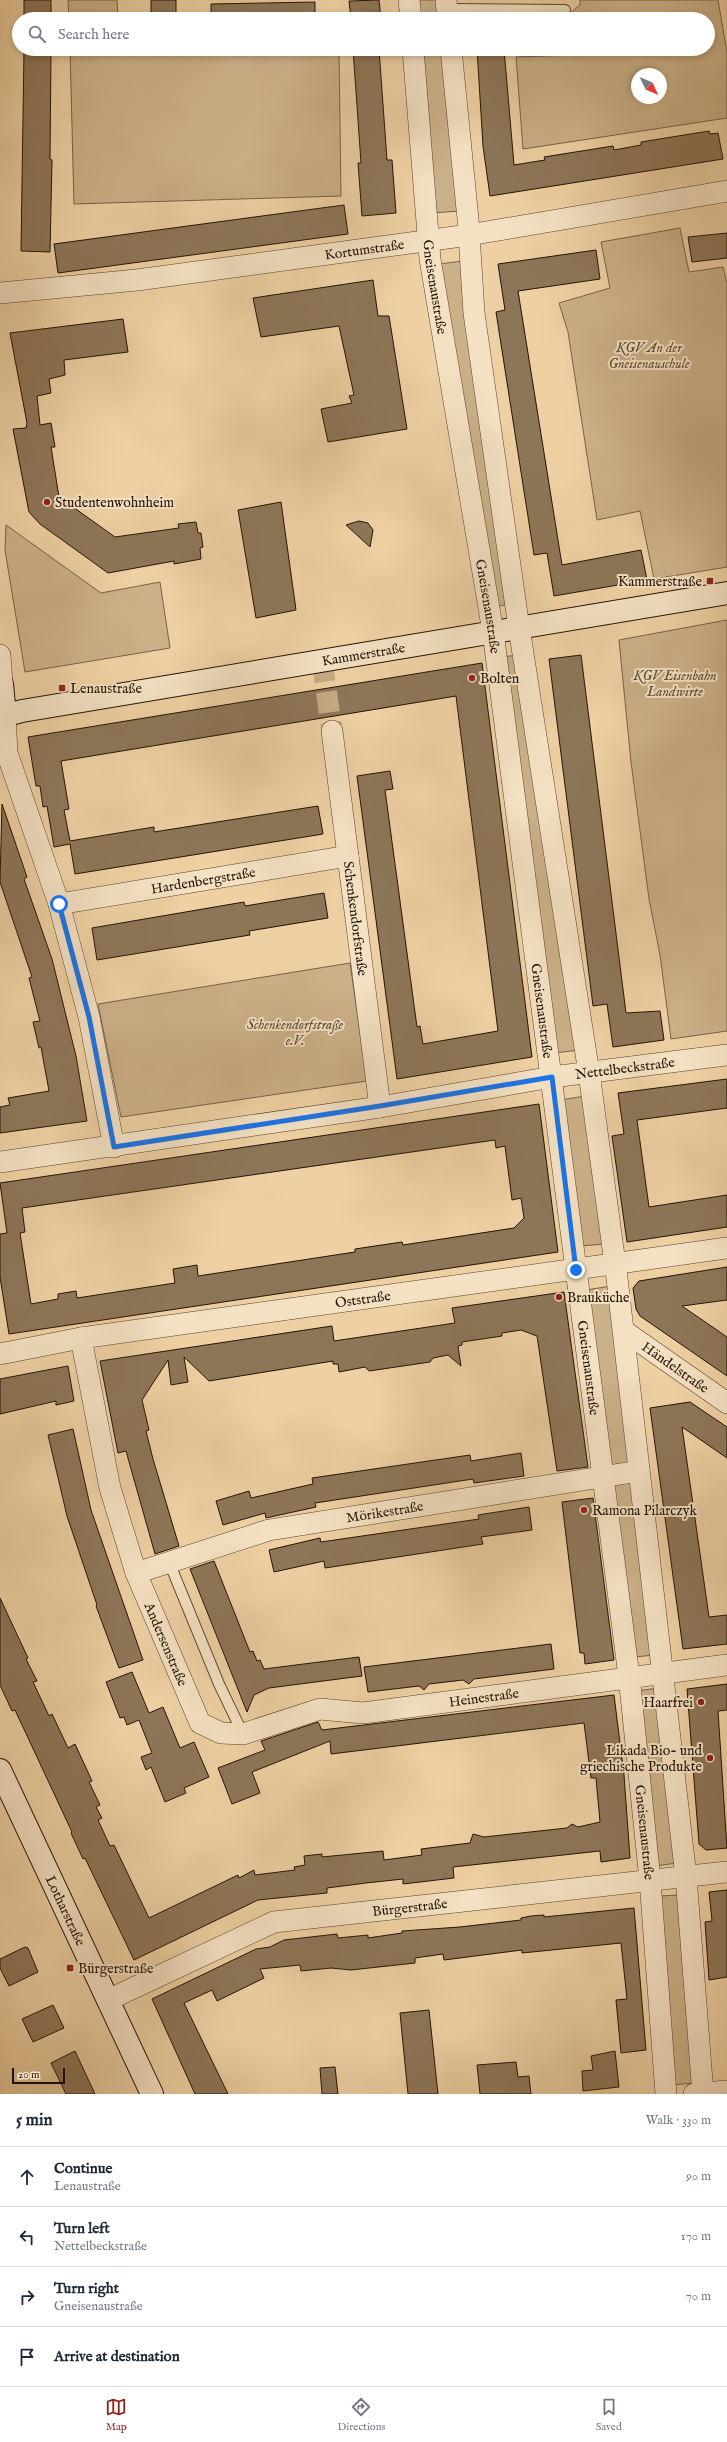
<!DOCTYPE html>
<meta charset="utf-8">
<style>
:root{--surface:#fff;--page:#f6f6f7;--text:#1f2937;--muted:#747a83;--line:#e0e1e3;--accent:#8f2418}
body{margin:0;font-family:"IM FELL English",serif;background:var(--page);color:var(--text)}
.compass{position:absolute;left:631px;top:68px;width:36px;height:36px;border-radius:50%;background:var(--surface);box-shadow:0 2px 6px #0003;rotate:134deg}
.scale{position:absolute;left:12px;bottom:10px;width:53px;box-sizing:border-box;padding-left:4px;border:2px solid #231307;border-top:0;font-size:11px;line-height:14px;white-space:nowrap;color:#231307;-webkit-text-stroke:3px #f4e1c3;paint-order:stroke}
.stop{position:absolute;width:12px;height:12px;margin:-9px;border:3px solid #1a73e8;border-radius:50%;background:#fff}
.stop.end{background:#1a73e8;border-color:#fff;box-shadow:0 1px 4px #0008}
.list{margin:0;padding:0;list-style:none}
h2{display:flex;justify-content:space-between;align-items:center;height:52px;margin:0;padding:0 16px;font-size:17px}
h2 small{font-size:13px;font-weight:400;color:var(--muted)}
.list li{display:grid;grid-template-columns:26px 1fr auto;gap:12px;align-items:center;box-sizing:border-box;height:60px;padding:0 16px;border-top:1px solid var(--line)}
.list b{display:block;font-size:15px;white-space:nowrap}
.list p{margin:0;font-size:13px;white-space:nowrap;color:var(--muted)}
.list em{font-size:13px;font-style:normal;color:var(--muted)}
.icon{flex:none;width:22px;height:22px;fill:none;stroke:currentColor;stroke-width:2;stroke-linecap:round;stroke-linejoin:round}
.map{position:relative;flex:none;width:727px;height:2094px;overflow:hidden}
.search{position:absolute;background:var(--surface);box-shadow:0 2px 6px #0003;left:12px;right:12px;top:12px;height:44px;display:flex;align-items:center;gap:10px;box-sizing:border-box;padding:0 14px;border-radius:22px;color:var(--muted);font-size:15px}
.sheet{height:292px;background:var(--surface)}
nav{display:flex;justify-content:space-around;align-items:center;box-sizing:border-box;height:56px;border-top:1px solid var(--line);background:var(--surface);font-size:11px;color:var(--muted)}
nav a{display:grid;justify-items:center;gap:2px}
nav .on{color:var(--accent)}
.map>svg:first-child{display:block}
</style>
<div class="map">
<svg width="727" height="2094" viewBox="0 0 727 2094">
<rect width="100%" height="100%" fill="#eed1a3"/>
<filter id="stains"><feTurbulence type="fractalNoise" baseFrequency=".005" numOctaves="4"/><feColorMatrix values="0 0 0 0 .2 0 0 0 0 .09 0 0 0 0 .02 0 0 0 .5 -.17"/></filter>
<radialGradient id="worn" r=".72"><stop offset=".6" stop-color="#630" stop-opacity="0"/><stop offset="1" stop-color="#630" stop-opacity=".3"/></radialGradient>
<!-- green -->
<g fill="#cbb188" stroke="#776248" fill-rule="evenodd">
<path d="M 68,0 L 117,0 L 118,19 L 69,19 Z"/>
<path d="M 417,0 L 439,0 L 441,19 L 418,19 Z"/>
<path d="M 580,0 L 718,0 L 727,52 L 727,118 L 523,149 L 516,57 L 572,55 L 572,49 L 708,49 L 708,19 L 570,19 L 570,13 L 580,5 ZM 637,74 L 661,74 L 661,98 L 637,98 Z"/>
<path d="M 70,49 L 119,49 L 120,52 L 339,52 L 341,196 L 74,204 Z"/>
<path d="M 420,49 L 444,49 L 459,211 L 433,213 Z"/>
<path d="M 680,228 L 689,272 L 723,267 L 727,283 L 727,567 L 654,579 L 640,511 L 597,520 L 568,332 L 559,303 L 610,288 L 601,242 Z"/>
<path d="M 463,261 L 509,604 L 495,607 L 439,264 Z"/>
<path d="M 6,525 L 101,593 L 160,582 L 170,648 L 25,672 L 5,550 Z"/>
<path d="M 727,620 L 727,1031 L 671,1039 L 660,955 L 649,899 L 631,762 L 619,640 Z"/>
<path d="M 517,655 L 579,1050 L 555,1053 L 503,657 Z"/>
<path d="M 350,963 L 367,1081 L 121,1117 L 98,1004 Z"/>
<path d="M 585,1096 L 605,1244 L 581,1246 L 561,1100 Z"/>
<path d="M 611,1286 L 631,1465 L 610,1468 L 586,1290 Z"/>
<path d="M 632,1480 L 654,1655 L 635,1657 L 612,1483 Z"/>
<path d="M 658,1688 L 677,1863 L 655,1866 L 637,1691 Z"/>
<path d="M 680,1895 L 694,2083 L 672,2085 L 659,1896 Z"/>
</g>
<!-- building -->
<g fill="#8d7658" stroke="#231307" fill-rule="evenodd">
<rect x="24" y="0" width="27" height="19"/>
<rect x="151" y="0" width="25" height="19"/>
<path d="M 379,0 L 381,19 L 351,19 L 349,1 Z"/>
<path d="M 315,2 L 315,19 L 211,19 L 211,4 Z"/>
<path d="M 24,49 L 51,49 L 50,159 L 52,160 L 50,252 L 21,251 Z"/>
<path d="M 353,49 L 379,49 L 387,160 L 392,160 L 396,213 L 362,216 L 358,163 L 361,163 Z"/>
<path d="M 477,49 L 504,49 L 514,165 L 545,160 L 544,157 L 613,146 L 614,150 L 641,145 L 641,142 L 709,131 L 710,134 L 718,133 L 723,159 L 490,196 L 483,146 Z"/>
<path d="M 344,205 L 348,234 L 58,273 L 54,244 Z"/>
<path d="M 727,233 L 727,258 L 692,262 L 688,237 Z"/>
<path d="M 596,250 L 600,279 L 518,291 L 562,565 L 641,550 L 647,580 L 554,596 L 547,553 L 534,555 L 496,312 L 505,310 L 498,264 Z"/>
<path d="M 373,280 L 378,316 L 389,316 L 407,429 L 328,442 L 321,409 L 352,403 L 349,396 L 354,395 L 339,326 L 261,337 L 253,298 Z"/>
<path d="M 123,319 L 128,352 L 64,360 L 65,375 L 49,379 L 51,393 L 37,396 L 40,425 L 51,423 L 55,447 L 51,447 L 59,497 L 115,537 L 179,528 L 178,524 L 196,522 L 198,533 L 201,533 L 203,547 L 200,548 L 201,559 L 174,564 L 174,561 L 108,573 L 40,524 L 29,512 L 13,429 L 26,428 L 27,423 L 10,333 Z"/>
<path d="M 281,502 L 296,610 L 256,618 L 238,510 Z"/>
<path d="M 359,521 L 368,523 L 373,530 L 370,547 L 346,525 Z"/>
<path d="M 581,655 L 626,1013 L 660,1011 L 664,1040 L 613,1047 L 607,1004 L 593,1006 L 549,659 Z"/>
<path d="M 482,663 L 532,1057 L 397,1079 L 357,776 L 390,771 L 393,789 L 385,790 L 417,1027 L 420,1026 L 423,1044 L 498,1031 L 456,696 L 61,761 L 69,809 L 64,810 L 70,841 L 154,827 L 154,832 L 318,806 L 323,834 L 75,874 L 70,844 L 54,847 L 47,806 L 43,807 L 40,786 L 36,786 L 28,737 Z"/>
<path d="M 2,804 L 27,877 L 24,879 L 52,959 L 76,1056 L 87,1121 L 0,1133 L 0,1107 L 10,1105 L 8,1098 L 49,1091 L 41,1047 L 39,1048 L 33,1022 L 40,1021 L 29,978 L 32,977 L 0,882 Z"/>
<path d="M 324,893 L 328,918 L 249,931 L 250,935 L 97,960 L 92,928 L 244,902 L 245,906 Z"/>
<path d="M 727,1079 L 727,1108 L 637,1120 L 649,1207 L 727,1195 L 727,1227 L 627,1242 L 612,1136 L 624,1134 L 618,1093 Z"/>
<path d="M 539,1104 L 558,1252 L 9,1334 L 0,1277 L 0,1234 L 7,1233 L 0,1183 ZM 495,1140 L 496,1148 L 505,1146 L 512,1200 L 521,1198 L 524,1218 L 514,1228 L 403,1245 L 402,1242 L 355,1249 L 355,1252 L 198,1276 L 197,1265 L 173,1269 L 175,1283 L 77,1298 L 76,1291 L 58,1294 L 58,1299 L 31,1304 L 20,1233 L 25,1232 L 22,1208 Z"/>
<path d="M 727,1267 L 727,1300 L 682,1306 L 727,1337 L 727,1376 L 640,1316 L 636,1309 L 633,1288 L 639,1281 Z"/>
<path d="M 564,1292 L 588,1467 L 557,1471 L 537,1336 L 521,1330 L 502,1333 L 502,1336 L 462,1342 L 462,1345 L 458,1346 L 461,1366 L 448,1355 L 433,1358 L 430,1362 L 369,1371 L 365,1367 L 339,1372 L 338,1364 L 333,1364 L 333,1361 L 209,1381 L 184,1357 L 188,1382 L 171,1385 L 168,1360 L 142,1400 L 149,1430 L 146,1431 L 153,1459 L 179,1546 L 155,1554 L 126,1451 L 118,1453 L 100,1361 L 332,1326 L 334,1341 L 455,1323 L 452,1308 Z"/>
<path d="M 68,1366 L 74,1401 L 56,1405 L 56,1401 L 0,1414 L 0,1379 Z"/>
<path d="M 690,1402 L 727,1427 L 727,1458 L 682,1427 L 709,1617 L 727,1615 L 727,1644 L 683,1649 L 650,1408 Z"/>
<path d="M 73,1429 L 91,1510 L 143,1660 L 119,1668 L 96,1606 L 97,1605 L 67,1516 L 48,1435 Z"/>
<path d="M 521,1453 L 524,1476 L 474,1483 L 473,1479 L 348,1498 L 315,1503 L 316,1507 L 266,1518 L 265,1513 L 223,1525 L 216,1501 L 249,1491 L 251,1498 L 313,1484 L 312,1478 L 470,1455 L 471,1461 Z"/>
<path d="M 593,1498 L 614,1660 L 585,1664 L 584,1653 L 580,1653 L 562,1502 Z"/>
<path d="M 529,1507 L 532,1530 L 481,1537 L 483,1544 L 325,1568 L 324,1561 L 274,1572 L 269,1550 L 320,1538 L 321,1542 L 479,1519 L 478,1515 Z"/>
<path d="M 214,1561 L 250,1652 L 253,1651 L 257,1661 L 260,1660 L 264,1669 L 359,1657 L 362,1676 L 269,1688 L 254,1695 L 247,1712 L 190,1569 Z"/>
<path d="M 0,1598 L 28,1658 L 26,1659 L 37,1681 L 33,1682 L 49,1716 L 52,1714 L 68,1748 L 75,1744 L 92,1781 L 89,1782 L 100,1805 L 96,1807 L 102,1818 L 98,1820 L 110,1846 L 114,1845 L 149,1918 L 238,1875 L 239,1878 L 254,1870 L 255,1875 L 295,1870 L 294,1867 L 305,1865 L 304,1856 L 322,1854 L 322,1857 L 383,1851 L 384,1860 L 422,1855 L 421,1849 L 470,1843 L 473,1834 L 484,1837 L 567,1828 L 572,1824 L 578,1827 L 600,1822 L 596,1778 L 591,1778 L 584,1723 L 331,1754 L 330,1741 L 252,1772 L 260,1793 L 232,1804 L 218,1768 L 265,1750 L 261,1741 L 318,1722 L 322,1730 L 614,1695 L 624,1775 L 630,1858 L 601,1862 L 600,1851 L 453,1867 L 454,1878 L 403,1884 L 403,1879 L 366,1883 L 327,1888 L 327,1893 L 258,1900 L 134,1960 L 85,1858 L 83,1859 L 71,1833 L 72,1832 L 15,1710 L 12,1711 L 0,1685 Z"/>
<path d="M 551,1644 L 554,1669 L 474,1679 L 469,1684 L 463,1680 L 429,1684 L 424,1690 L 419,1686 L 368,1692 L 364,1667 Z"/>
<path d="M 132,1672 L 149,1713 L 163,1707 L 180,1748 L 194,1742 L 209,1777 L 184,1788 L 186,1793 L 165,1802 L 151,1767 L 146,1770 L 141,1757 L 152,1753 L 139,1720 L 127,1725 L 124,1717 L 120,1718 L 106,1682 Z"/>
<path d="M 727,1684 L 727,1710 L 718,1711 L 727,1848 L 706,1850 L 699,1844 L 687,1689 Z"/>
<path d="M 727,1890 L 727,1977 L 709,1980 L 705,1922 L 712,1921 L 709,1892 Z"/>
<path d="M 634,1908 L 646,2050 L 621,2053 L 616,2000 L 627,1999 L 621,1943 L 522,1953 L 522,1950 L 444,1960 L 443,1954 L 415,1958 L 415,1963 L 351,1970 L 331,1968 L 301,1971 L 300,1965 L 260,1969 L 264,1978 L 217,2001 L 212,1990 L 184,2003 L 228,2094 L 195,2094 L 152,1999 L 256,1949 L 270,1947 L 284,1940 L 337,1934 L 338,1938 L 368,1935 L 368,1938 L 402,1933 L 402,1931 L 460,1927 L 521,1920 L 521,1918 L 531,1916 L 544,1915 L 544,1917 Z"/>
<path d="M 25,1947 L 28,1948 L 38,1972 L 9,1986 L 0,1968 L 0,1959 Z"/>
<path d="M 53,2005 L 64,2028 L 33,2042 L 22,2019 Z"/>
<path d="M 429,2010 L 438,2094 L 408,2094 L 400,2013 Z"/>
<path d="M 75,2051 L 95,2094 L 66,2094 L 51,2063 Z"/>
<path d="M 615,2051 L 619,2087 L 583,2091 L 582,2071 L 593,2070 L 591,2056 Z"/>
<path d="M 516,2062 L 518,2077 L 529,2076 L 531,2094 L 480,2094 L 477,2065 Z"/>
<path d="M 335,2067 L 338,2094 L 322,2094 L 320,2068 Z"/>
</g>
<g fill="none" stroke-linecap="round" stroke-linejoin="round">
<!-- street-tunnel -->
<path stroke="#c5ab84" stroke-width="21" stroke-dasharray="21 10" stroke-linecap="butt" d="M 322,661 L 332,731"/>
<!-- lane casing -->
<g stroke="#56422e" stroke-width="12">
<g id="lane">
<path d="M 447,9 L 565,10"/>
<path d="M 169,1562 L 219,1684 L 243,1734"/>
</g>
</g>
<!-- street casing -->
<g stroke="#56422e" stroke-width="22">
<g id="street">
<path d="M 409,0 L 411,19"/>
<path d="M 446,0 L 448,19"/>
<path id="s1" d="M 413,49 L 430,259 L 493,632 L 629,1676 L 650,1880 L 666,2094"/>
<path d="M 451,49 L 468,219 L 474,313 L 519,628 L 589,1073 L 617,1278 L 686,1877 L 703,2094"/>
<path id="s2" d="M 0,293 L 137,280 L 469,235 L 727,191"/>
<path d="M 0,655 L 2,684"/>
<path d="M 5,715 L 7,753 L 59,904 L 89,1017 L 114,1147"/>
<path id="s3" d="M 332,731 L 380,1107"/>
<path id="s4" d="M 59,904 L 348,856"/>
<path id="s5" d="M 0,1162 L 380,1107 L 552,1077 L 727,1055"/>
<path id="s6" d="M 624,1331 L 727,1403"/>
<path id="s7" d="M 81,1338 L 110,1488 L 136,1573 L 200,1723 L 221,1733 L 243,1734 L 320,1709 L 363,1713 L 727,1665"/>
<path id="s8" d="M 0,1354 L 81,1338 L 727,1248"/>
<path id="s9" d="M 136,1573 L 269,1530 L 639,1471"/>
<path id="s10" d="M 108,2000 L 274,1922 L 727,1872"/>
<path d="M 694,2094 L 727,2091"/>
</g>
</g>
<!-- secondary casing -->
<g stroke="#231307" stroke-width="24">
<g id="secondary">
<path d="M 0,684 L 2,684 L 5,715"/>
<path id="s11" d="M 0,717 L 22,711 L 727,593"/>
<path id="s12" d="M 0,1770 L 152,2094"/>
</g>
</g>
<!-- lane -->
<use href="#lane" stroke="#f4e1c3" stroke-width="10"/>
<!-- street -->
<use href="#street" stroke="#f4e1c3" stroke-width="21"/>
<!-- secondary -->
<use href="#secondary" stroke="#f4e1c3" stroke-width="22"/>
</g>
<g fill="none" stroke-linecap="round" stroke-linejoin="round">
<!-- route -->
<path stroke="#1a73e8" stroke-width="5" d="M 59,904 L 89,1017 L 114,1147 L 380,1106 L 552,1077 L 576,1270"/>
</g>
<!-- markers -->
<g fill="#8f2418" stroke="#f4e1c3" stroke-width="1.5">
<circle cx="47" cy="502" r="4"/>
<rect x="706" y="577" width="8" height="8" rx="2"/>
<circle cx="472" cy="678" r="4"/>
<rect x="58" y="684" width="8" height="8" rx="2"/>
<circle cx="559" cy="1297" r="4"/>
<circle cx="584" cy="1510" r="4"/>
<circle cx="701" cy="1702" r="4"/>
<circle cx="710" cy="1758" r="4"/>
<rect x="66" y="1964" width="8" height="8" rx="2"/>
</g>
<g text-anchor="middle" stroke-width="4" stroke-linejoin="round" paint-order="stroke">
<!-- street labels -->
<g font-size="14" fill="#231307" stroke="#f4e1c3">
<text dy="5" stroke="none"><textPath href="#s2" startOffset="367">Kortumstraße</textPath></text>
<text dy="5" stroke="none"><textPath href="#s1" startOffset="239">Gneisenaustraße</textPath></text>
<text dy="5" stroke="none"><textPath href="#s1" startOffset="563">Gneisenaustraße</textPath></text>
<text dy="5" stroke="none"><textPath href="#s11" startOffset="369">Kammerstraße</textPath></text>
<text dy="5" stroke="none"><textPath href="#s4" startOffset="146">Hardenbergstraße</textPath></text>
<text dy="5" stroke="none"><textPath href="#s3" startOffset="189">Schenkendorfstraße</textPath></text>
<text dy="5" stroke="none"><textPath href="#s1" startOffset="971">Gneisenaustraße</textPath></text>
<text dy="5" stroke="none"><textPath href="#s5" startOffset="632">Nettelbeckstraße</textPath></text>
<text dy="5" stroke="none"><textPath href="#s8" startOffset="367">Oststraße</textPath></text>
<text dy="5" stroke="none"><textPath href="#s6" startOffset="63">Händelstraße</textPath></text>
<text dy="5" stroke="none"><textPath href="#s1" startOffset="1331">Gneisenaustraße</textPath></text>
<text dy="5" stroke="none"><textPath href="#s9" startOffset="257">Mörikestraße</textPath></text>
<text dy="5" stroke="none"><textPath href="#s7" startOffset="319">Andersenstraße</textPath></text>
<text dy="5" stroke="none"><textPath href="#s7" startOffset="696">Heinestraße</textPath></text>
<text dy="5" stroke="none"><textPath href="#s1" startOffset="1799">Gneisenaustraße</textPath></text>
<text dy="5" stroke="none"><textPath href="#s10" startOffset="320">Bürgerstraße</textPath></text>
<text dy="5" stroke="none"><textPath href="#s12" startOffset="155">Lotharstraße</textPath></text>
</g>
<!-- park labels -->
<g font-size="14" font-style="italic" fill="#5e4a34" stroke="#f4e1c3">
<text x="649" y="352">KGV An der<tspan x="649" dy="16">Gneisenauschule</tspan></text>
<text x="675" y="680">KGV Eisenbahn<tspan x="675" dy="16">Landwirte</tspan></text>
<text x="295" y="1029">Schenkendorfstraße<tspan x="295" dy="16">e.V.</tspan></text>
</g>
<!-- poi labels -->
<g font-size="14" fill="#231307" stroke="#f4e1c3" text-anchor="start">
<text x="55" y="507">Studentenwohnheim</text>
<text x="702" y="586" text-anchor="end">Kammerstraße</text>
<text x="480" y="683">Bolten</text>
<text x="70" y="693">Lenaustraße</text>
<text x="567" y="1302">Brauküche</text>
<text x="592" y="1515">Ramona Pilarczyk</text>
<text x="693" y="1707" text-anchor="end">Haarfrei</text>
<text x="702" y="1755" text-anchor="end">Likada Bio- und<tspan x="702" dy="16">griechische Produkte</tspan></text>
<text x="78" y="1973">Bürgerstraße</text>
</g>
</g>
<rect width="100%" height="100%" filter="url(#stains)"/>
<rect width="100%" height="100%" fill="url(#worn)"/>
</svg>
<svg class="compass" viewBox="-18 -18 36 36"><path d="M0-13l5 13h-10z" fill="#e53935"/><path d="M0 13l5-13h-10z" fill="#747a83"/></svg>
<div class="scale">20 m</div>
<div class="stop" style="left:59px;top:904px"></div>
<div class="stop end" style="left:576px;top:1270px"></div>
<div class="search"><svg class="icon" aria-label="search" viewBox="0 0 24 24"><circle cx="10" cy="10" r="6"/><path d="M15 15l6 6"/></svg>Search here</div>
</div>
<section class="sheet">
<h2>5 min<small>Walk · 330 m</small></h2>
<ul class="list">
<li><svg class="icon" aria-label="ahead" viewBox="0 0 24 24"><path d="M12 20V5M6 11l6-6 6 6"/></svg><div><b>Continue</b><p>Lenaustraße</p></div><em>90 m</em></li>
<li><svg class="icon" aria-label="left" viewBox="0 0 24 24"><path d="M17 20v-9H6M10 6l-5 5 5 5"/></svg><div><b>Turn left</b><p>Nettelbeckstraße</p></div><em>170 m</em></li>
<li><svg class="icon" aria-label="right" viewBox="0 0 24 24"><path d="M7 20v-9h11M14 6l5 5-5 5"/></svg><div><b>Turn right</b><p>Gneisenaustraße</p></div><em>70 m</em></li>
<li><svg class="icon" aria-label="arrive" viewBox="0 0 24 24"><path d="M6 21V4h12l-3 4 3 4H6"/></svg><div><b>Arrive at destination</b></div></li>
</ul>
</section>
<nav>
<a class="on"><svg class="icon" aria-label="map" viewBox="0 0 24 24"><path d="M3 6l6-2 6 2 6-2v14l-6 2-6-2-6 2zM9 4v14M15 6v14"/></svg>Map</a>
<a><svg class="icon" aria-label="directions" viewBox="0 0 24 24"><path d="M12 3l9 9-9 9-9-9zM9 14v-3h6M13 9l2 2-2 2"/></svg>Directions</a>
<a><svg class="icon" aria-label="saved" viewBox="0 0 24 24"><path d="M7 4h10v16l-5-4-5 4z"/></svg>Saved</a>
</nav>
